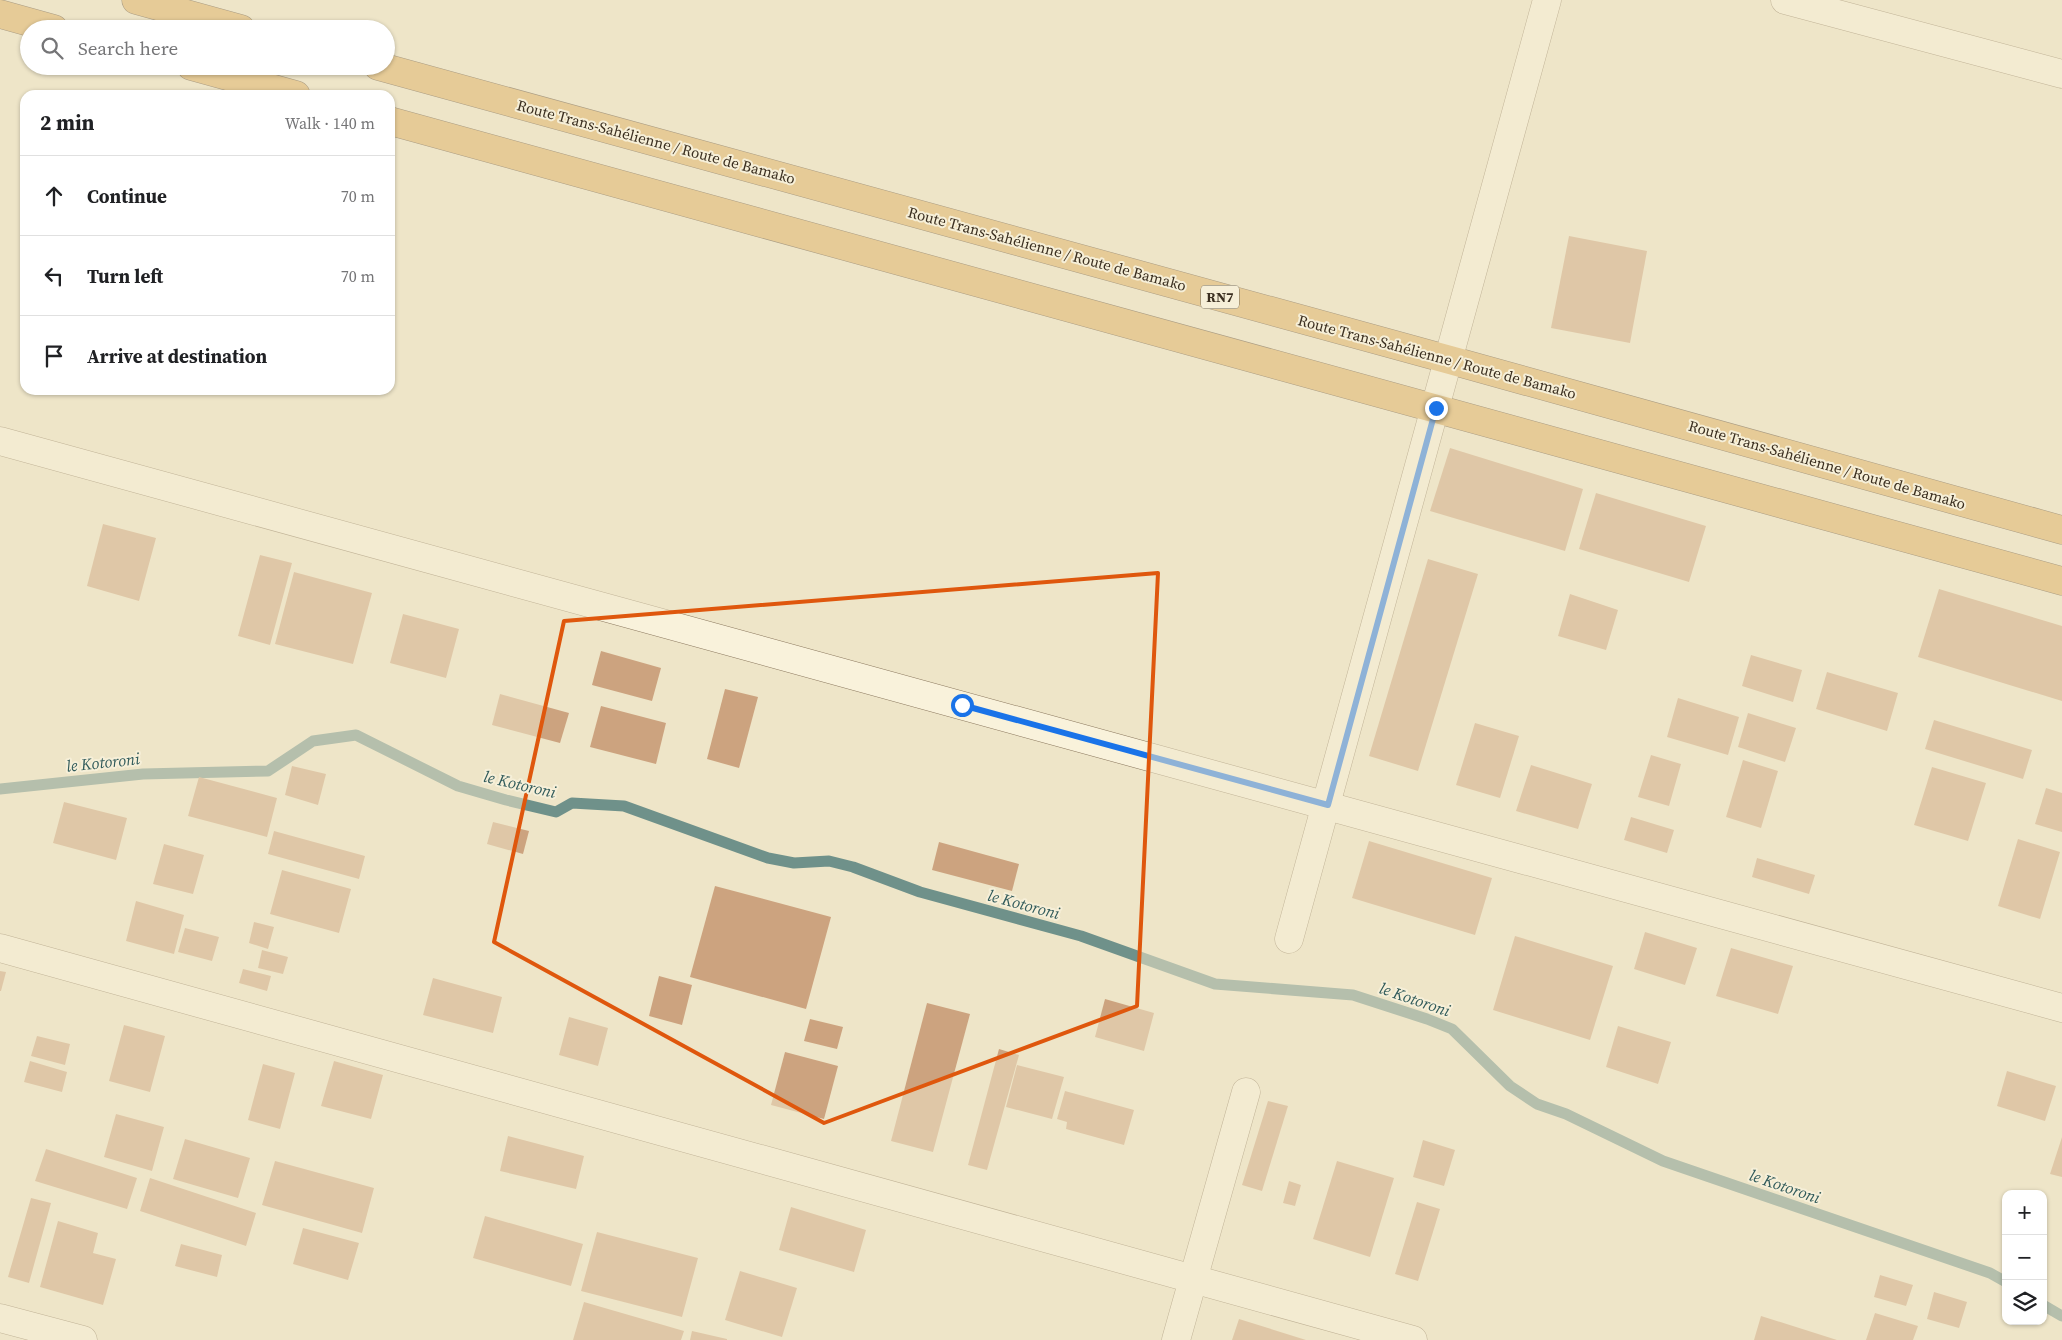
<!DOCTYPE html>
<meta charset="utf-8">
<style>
:root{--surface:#fff;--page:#f6f6f6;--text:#202124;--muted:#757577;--line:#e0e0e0}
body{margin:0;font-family:"Source Serif 4",serif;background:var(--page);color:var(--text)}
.controls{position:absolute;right:15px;bottom:15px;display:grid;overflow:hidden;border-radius:10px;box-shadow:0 1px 4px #0004}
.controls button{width:45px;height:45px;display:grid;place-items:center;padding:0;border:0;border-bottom:1px solid var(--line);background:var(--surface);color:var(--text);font:25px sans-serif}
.stop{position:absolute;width:15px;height:15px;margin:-11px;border:4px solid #1a73e8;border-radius:50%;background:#fff}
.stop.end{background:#1a73e8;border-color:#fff;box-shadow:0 1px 5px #0008}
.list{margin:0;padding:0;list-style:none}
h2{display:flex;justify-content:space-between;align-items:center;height:65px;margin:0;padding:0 20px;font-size:21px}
h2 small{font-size:16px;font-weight:400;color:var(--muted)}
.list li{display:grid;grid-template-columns:32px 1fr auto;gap:15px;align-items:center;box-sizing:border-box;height:80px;padding:0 20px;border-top:1px solid var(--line)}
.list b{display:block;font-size:19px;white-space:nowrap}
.list em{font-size:16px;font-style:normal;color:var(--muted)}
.icon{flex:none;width:28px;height:28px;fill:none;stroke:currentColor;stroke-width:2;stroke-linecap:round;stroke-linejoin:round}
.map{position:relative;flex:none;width:2062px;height:1340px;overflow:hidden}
.search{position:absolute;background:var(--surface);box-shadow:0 1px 4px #0004;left:20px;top:20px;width:375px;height:55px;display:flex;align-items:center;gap:12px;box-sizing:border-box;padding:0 18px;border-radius:28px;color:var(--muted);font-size:19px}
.panel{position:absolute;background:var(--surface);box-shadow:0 1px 4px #0004;left:20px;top:90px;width:375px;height:305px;border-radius:15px}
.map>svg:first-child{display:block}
</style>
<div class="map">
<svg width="2062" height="1340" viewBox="0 0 2062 1340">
<rect width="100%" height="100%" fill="#eee5c8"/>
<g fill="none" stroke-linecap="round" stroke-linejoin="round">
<!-- stream -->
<g stroke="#6f918a" stroke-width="11">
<path d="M 0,789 L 143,774 L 268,771 L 313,741 L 356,735 L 458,786 L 506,800 L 556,812 L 572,803 L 624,806 L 768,858 L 794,863 L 829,861 L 853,867 L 920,892 L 1081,936 L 1215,984 L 1353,995 L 1427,1019 L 1452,1029 L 1510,1086 L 1537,1104 L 1566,1114 L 1663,1161 L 1990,1273 L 2006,1282"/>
<path d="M 2043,1305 L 2062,1316"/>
</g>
</g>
<!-- building -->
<g fill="#cca37f">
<path d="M 1569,236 L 1647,251 L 1630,343 L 1551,328 Z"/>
<path d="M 1450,448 L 1583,489 L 1565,551 L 1430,511 Z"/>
<path d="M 1596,493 L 1706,526 L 1689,582 L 1579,549 Z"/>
<path d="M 103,524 L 156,538 L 139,601 L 87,586 Z"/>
<path d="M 260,555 L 292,563 L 270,645 L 238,636 Z"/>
<path d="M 1428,559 L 1478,574 L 1418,771 L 1369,756 Z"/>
<path d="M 294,572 L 372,593 L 353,664 L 275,644 Z"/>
<path d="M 1939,589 L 2062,626 L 2062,701 L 1918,657 Z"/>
<path d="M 1570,594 L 1618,610 L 1606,650 L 1558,636 Z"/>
<path d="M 403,614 L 459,629 L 446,678 L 390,663 Z"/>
<path d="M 601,651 L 661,668 L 652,701 L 592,685 Z"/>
<path d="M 1751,655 L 1802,670 L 1793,702 L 1742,686 Z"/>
<path d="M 1827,672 L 1898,693 L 1887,731 L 1816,709 Z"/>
<path d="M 725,689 L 758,697 L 739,768 L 707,759 Z"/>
<path d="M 500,694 L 569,713 L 560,743 L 492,725 Z"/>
<path d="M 1678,698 L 1739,717 L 1728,755 L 1667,737 Z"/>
<path d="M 601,706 L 666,723 L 656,764 L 590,747 Z"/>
<path d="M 1748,713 L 1796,728 L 1785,762 L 1738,747 Z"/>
<path d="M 1934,720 L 2032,750 L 2023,779 L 1925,749 Z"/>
<path d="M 1475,723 L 1519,736 L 1500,798 L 1456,785 Z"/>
<path d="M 1651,755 L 1681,764 L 1669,806 L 1638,797 Z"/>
<path d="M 1743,760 L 1778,771 L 1761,828 L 1726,817 Z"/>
<path d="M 1531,765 L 1592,784 L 1578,829 L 1516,811 Z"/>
<path d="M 292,766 L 326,774 L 318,805 L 285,795 Z"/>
<path d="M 1932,767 L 1986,783 L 1968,841 L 1914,825 Z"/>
<path d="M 199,777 L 277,798 L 267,837 L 188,816 Z"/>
<path d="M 2046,788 L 2062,793 L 2062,832 L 2035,824 Z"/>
<path d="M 64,802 L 127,818 L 116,860 L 53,843 Z"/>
<path d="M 1631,817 L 1674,830 L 1667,853 L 1624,840 Z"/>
<path d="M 493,822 L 529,831 L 523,854 L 487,844 Z"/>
<path d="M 274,831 L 365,856 L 359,879 L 268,854 Z"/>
<path d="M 2018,839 L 2060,852 L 2040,919 L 1998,906 Z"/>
<path d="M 1369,841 L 1492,878 L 1475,935 L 1352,898 Z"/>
<path d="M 939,842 L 1019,864 L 1012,891 L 932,870 Z"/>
<path d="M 164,844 L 204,855 L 193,894 L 153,884 Z"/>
<path d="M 1757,858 L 1815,875 L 1809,894 L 1752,877 Z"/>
<path d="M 282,870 L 351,889 L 339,933 L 270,914 Z"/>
<path d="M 715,886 L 831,917 L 806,1009 L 690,977 Z"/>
<path d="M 136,901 L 184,915 L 174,954 L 126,941 Z"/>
<path d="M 254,922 L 274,927 L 268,949 L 249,943 Z"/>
<path d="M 185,928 L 219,937 L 212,961 L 178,952 Z"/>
<path d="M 1645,932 L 1697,948 L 1685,985 L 1634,969 Z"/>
<path d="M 1515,936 L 1613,966 L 1590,1040 L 1493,1010 Z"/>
<path d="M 1731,948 L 1793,966 L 1778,1014 L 1716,996 Z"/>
<path d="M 262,950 L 288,957 L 283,974 L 258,968 Z"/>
<path d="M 243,969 L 271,976 L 267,991 L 239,983 Z"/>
<path d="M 0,971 L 6,972 L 1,991 L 0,991 Z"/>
<path d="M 659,976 L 692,985 L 682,1025 L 649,1016 Z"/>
<path d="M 433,978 L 502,997 L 493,1033 L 423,1015 Z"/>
<path d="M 1105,999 L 1154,1013 L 1144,1051 L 1095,1037 Z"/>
<path d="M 927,1003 L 970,1014 L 933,1152 L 891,1141 Z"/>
<path d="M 569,1017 L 608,1028 L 598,1066 L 559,1055 Z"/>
<path d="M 810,1019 L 843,1027 L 837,1049 L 804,1041 Z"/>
<path d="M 124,1025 L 165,1036 L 150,1092 L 109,1081 Z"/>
<path d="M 1618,1026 L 1671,1042 L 1658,1084 L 1606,1067 Z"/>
<path d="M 37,1036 L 70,1044 L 65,1065 L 31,1056 Z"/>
<path d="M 999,1049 L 1019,1055 L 987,1170 L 968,1165 Z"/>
<path d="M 785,1052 L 838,1066 L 824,1119 L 771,1105 Z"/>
<path d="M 30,1061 L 67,1072 L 62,1092 L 24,1082 Z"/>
<path d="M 334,1061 L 383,1075 L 371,1119 L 321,1106 Z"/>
<path d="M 263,1064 L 295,1073 L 280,1129 L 248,1120 Z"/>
<path d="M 1017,1065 L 1064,1077 L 1052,1119 L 1006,1107 Z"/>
<path d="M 2007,1071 L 2056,1086 L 2045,1121 L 1997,1106 Z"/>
<path d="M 1065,1091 L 1134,1110 L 1124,1145 L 1066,1129 L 1067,1122 L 1057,1119 Z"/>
<path d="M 1268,1101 L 1288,1106 L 1262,1191 L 1242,1185 Z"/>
<path d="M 116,1114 L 164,1127 L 152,1171 L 104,1157 Z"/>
<path d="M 508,1136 L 584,1156 L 576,1189 L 500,1171 Z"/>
<path d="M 2062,1137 L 2062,1177 L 2050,1174 Z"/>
<path d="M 185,1139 L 250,1158 L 238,1198 L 173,1179 Z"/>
<path d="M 1423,1140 L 1455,1150 L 1444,1186 L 1413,1177 Z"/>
<path d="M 46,1149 L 137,1178 L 127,1209 L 35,1181 Z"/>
<path d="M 275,1161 L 374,1188 L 362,1233 L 262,1205 Z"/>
<path d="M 1337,1161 L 1394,1178 L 1370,1257 L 1313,1239 Z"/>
<path d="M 150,1178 L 256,1213 L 246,1246 L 140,1211 Z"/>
<path d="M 1289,1181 L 1301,1185 L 1295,1206 L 1283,1203 Z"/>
<path d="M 31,1198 L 51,1203 L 29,1283 L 8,1277 Z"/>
<path d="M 1417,1202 L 1440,1209 L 1418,1281 L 1395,1274 Z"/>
<path d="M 791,1207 L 866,1230 L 854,1272 L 779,1250 Z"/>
<path d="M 485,1216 L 583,1244 L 571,1286 L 473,1258 Z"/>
<path d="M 58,1221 L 98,1233 L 93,1253 L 116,1259 L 103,1305 L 40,1287 Z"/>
<path d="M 303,1228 L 359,1243 L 348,1280 L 293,1264 Z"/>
<path d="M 597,1232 L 698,1258 L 682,1317 L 581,1291 Z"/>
<path d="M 181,1244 L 222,1255 L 217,1277 L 175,1266 Z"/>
<path d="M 740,1271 L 797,1288 L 782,1337 L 725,1320 Z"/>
<path d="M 1880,1275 L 1913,1285 L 1906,1306 L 1874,1297 Z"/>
<path d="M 1934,1292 L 1967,1302 L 1959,1328 L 1927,1319 Z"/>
<path d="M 584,1302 L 684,1331 L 681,1340 L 573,1340 Z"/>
<path d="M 1875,1313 L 1918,1326 L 1913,1340 L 1866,1340 Z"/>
<path d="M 1761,1316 L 1837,1340 L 1754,1340 Z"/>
<path d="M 1239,1319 L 1306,1340 L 1232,1340 Z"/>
<path d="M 692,1331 L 727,1339 L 727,1340 L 690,1340 Z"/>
</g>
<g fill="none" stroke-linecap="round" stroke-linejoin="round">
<!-- street casing -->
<g stroke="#8a775d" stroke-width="29">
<g id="street">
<path d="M 1785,0 L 2062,74"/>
<path d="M 0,441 L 2062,1008"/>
<path d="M 1289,939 L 1547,0"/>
<path d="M 0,948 L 1413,1340"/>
<path d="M 0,1318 L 83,1340"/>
<path d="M 1176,1340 L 1246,1092"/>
</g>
</g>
<!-- highway casing -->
<g stroke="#584531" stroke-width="29">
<g id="highway">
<path d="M 136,0 L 241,29"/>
<path d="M 0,14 L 54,29"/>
<path d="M 191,66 L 296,95"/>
<path d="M 378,66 L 1450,360 L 2062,530"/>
<path d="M 390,121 L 2062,581"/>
</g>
</g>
<!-- street -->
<use href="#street" stroke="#f9f2db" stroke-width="28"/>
<!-- highway -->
<use href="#highway" stroke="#dbaa5b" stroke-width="28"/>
</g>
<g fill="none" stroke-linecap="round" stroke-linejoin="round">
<!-- route -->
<path stroke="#1a73e8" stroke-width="6" d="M 962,705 L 1328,805 L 1436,408"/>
</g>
<!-- marked area -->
<path d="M0 0H2062V1340H0ZM 1158,573 L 1137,1006 L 824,1123 L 494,942 L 564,621 Z" fill="#eee5c8" fill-opacity=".55" fill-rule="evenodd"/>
<path fill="none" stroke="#df570d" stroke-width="4" stroke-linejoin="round" d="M 1158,573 L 1137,1006 L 824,1123 L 494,942 L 564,621 Z"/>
<g text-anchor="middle" stroke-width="4" stroke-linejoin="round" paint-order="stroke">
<!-- shield labels -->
<rect fill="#f6efd8" stroke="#736957" stroke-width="1" x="1201" y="285.5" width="38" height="23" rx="4"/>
<g font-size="14" font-weight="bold" fill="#3b2f20">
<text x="1220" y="302">RN7</text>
</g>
<!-- street labels -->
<g font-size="15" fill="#3b2f20" stroke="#f6efd8">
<text transform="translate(656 142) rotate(15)" y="5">Route Trans-Sahélienne / Route de Bamako</text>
<text transform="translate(1047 249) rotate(15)" y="5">Route Trans-Sahélienne / Route de Bamako</text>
<text transform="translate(1437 357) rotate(15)" y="5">Route Trans-Sahélienne / Route de Bamako</text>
<text transform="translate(1827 465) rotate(16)" y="5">Route Trans-Sahélienne / Route de Bamako</text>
</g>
<!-- water labels -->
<g font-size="16" font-style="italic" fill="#305a5a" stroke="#f6efd8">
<text transform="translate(103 762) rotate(-6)" y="6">le Kotoroni</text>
<text transform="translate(520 784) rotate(13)" y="6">le Kotoroni</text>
<text transform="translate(1024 904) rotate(15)" y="6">le Kotoroni</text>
<text transform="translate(1415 999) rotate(19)" y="6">le Kotoroni</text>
<text transform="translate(1785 1186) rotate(19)" y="6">le Kotoroni</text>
</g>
</g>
</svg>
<div class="controls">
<button>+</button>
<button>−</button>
<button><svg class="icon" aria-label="layers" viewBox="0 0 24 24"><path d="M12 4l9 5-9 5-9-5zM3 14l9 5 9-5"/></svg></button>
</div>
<div class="stop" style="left:962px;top:705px"></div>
<div class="stop end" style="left:1436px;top:408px"></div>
<div class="search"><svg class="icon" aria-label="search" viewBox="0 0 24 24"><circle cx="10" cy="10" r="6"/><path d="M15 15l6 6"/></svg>Search here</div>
<section class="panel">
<h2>2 min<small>Walk · 140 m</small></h2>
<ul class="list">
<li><svg class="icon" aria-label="ahead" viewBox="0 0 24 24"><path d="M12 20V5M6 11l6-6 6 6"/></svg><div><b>Continue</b></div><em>70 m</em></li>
<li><svg class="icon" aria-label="left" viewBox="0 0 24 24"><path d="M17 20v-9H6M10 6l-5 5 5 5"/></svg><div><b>Turn left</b></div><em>70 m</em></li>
<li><svg class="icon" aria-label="arrive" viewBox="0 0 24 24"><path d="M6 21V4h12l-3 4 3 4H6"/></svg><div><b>Arrive at destination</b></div></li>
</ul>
</section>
</div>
